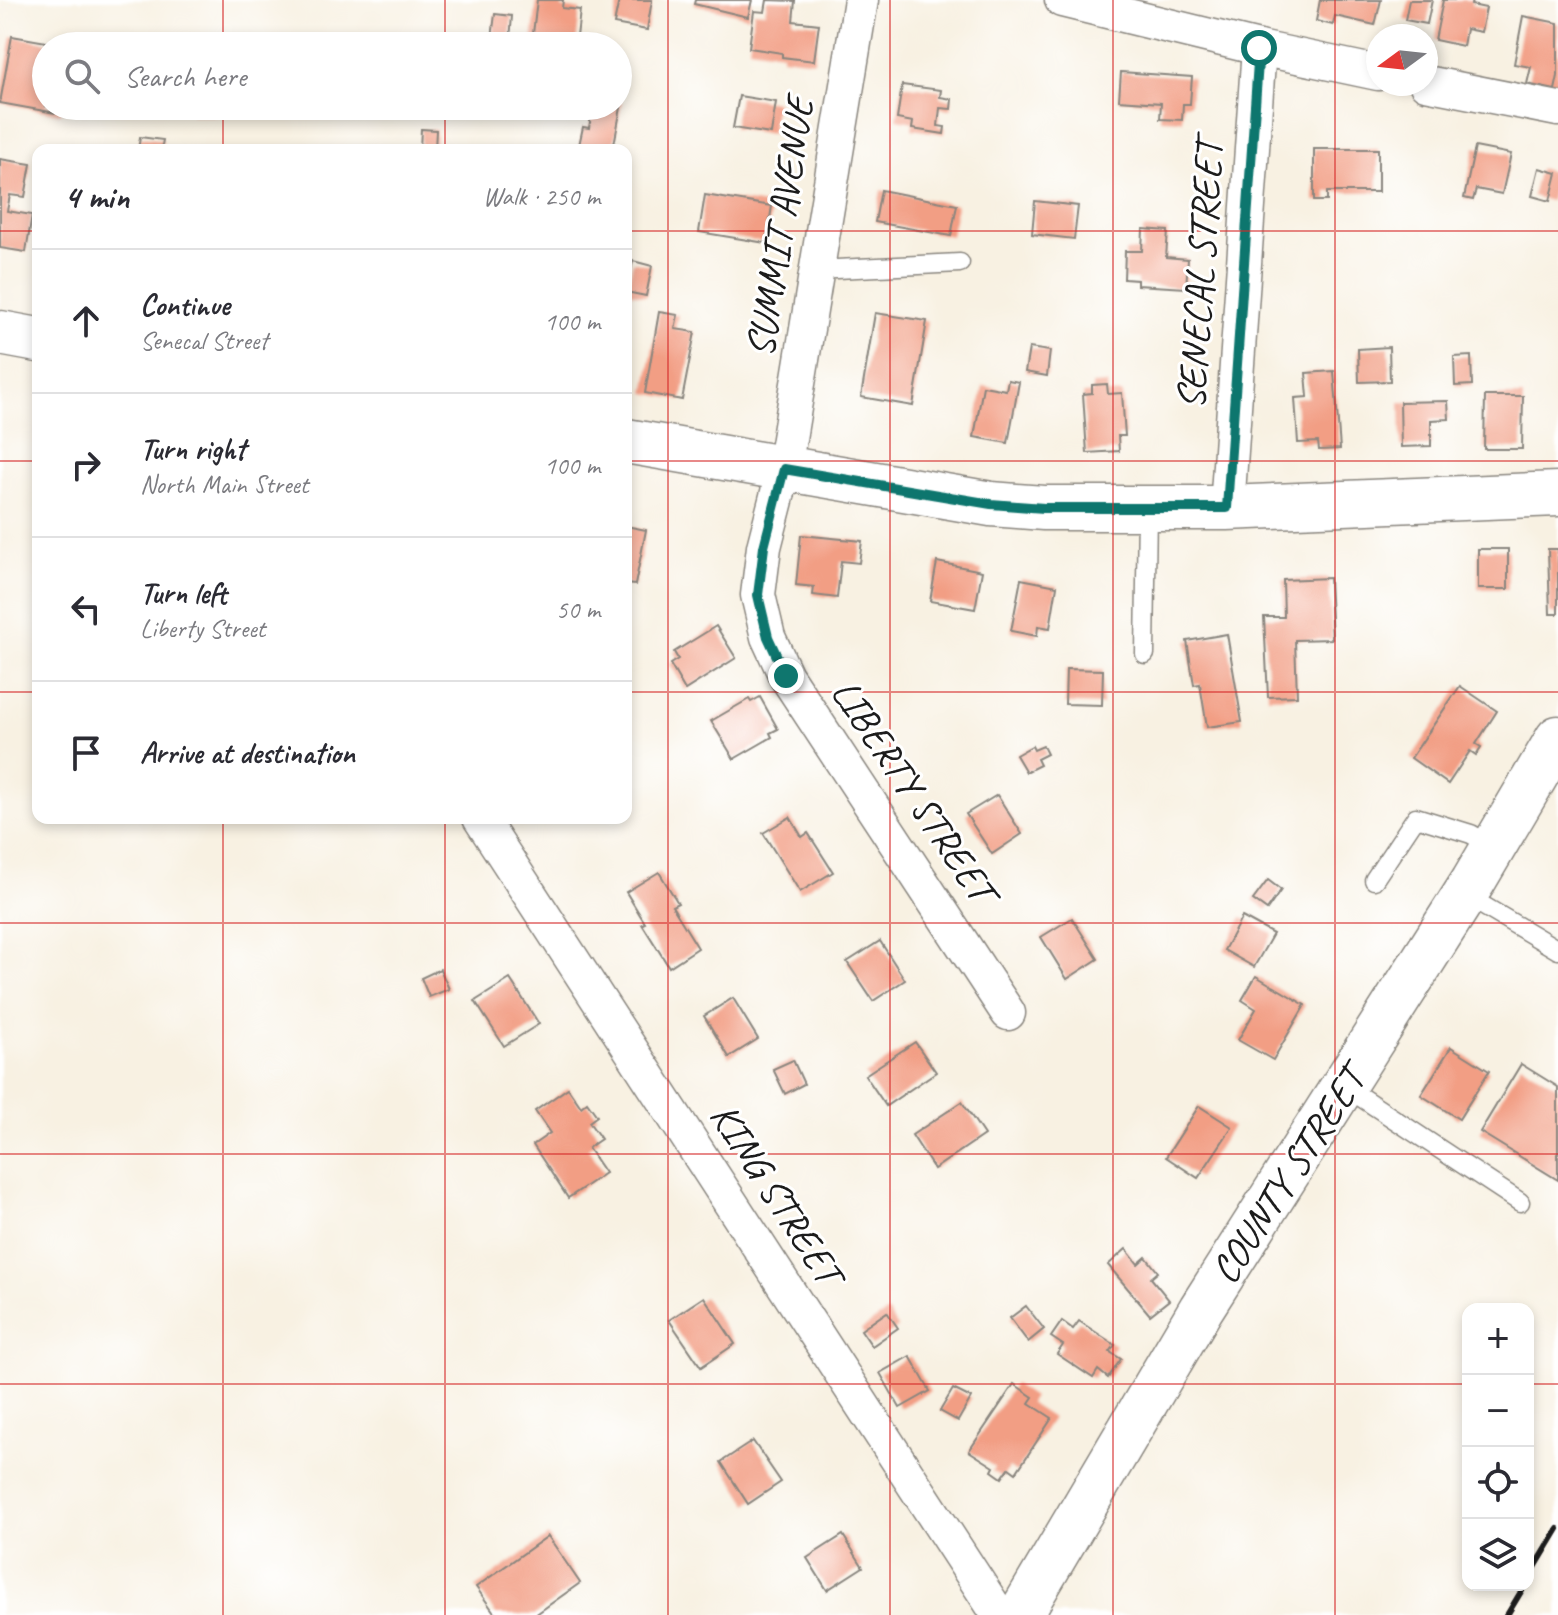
<!DOCTYPE html>
<meta charset="utf-8">
<style>
:root{--surface:#fff;--page:#f7f7f7;--text:#2b2b33;--muted:#7c7c81;--line:#e1e1e2}
body{margin:0;font-family:Caveat,sans-serif;background:var(--page);color:var(--text)}
.controls{position:absolute;right:24px;bottom:24px;display:grid;overflow:hidden;border-radius:16px;box-shadow:0 4px 12px #0003}
.controls button{width:72px;height:72px;display:grid;place-items:center;padding:0;border:0;border-bottom:2px solid var(--line);background:var(--surface);color:var(--text);font:40px sans-serif}
.compass{position:absolute;left:1366px;top:24px;width:72px;height:72px;border-radius:50%;background:var(--surface);box-shadow:0 4px 12px #0003;rotate:255deg}
.stop{position:absolute;width:24px;height:24px;margin:-18px;border:6px solid #0f766e;border-radius:50%;background:#fff}
.stop.end{background:#0f766e;border-color:#fff;box-shadow:0 2px 8px #0008}
.list{margin:0;padding:0;list-style:none}
h2{display:flex;justify-content:space-between;align-items:center;height:104px;margin:0;padding:0 32px;font-size:34px}
h2 small{font-size:26px;font-weight:400;color:var(--muted)}
.list li{display:grid;grid-template-columns:52px 1fr auto;gap:24px;align-items:center;box-sizing:border-box;height:144px;padding:0 32px;border-top:2px solid var(--line)}
.list b{display:block;font-size:30px;white-space:nowrap}
.list p{margin:0;font-size:26px;white-space:nowrap;color:var(--muted)}
.list em{font-size:26px;font-style:normal;color:var(--muted)}
.icon{flex:none;width:44px;height:44px;fill:none;stroke:currentColor;stroke-width:2;stroke-linecap:round;stroke-linejoin:round}
.map{position:relative;flex:none;width:1558px;height:1615px;overflow:hidden}
.search{position:absolute;background:var(--surface);box-shadow:0 4px 12px #0003;left:32px;top:32px;width:600px;height:88px;display:flex;align-items:center;gap:20px;box-sizing:border-box;padding:0 28px;border-radius:44px;color:var(--muted);font-size:30px}
.panel{position:absolute;background:var(--surface);box-shadow:0 4px 12px #0003;left:32px;top:144px;width:600px;height:680px;border-radius:16px}
.map>svg:first-child{display:block}
</style>
<div class="map">
<svg width="1558" height="1615" viewBox="0 0 1558 1615">
<rect width="100%" height="100%" fill="#fff"/>
<filter id="ink" filterUnits="userSpaceOnUse"><feTurbulence type="fractalNoise" baseFrequency=".0125" numOctaves="2"/><feDisplacementMap in="SourceGraphic" scale="16" xChannelSelector="R" yChannelSelector="G"/><feConvolveMatrix kernelMatrix="1 2 1 2 8 2 1 2 1" color-interpolation-filters="sRGB"/></filter>
<filter id="wash" filterUnits="userSpaceOnUse"><feTurbulence type="fractalNoise" baseFrequency=".006" numOctaves="4" result="noise"/><feDisplacementMap in="SourceGraphic" scale="32" xChannelSelector="R" yChannelSelector="G"/><feGaussianBlur stdDeviation="1.8" result="paint"/><feColorMatrix in="noise" values="0 0 0 0 0 0 0 0 0 0 0 0 0 0 0 0 0 1.4 0 .05"/><feComposite in="paint" operator="in"/></filter>
<g filter="url(#wash)">
<rect width="100%" height="100%" fill="#f8f1e2"/>
<g id="blocks">
<!-- building -->
<g fill="#f29e84">
<path d="M 537,0 L 563,0 L 562,8 L 580,10 L 576,46 L 532,42 Z"/>
<path d="M 619,0 L 652,0 L 647,30 L 614,24 Z"/>
<path d="M 695,0 L 752,0 L 748,17 L 694,4 Z"/>
<path d="M 767,0 L 795,1 L 793,21 L 819,24 L 814,61 L 782,57 L 782,53 L 749,48 L 754,11 L 765,12 Z"/>
<path d="M 1320,0 L 1381,0 L 1375,25 L 1335,16 L 1333,25 L 1316,21 Z"/>
<path d="M 1409,0 L 1432,0 L 1427,24 L 1405,20 Z"/>
<path d="M 1443,0 L 1472,0 L 1471,5 L 1486,8 L 1481,32 L 1466,29 L 1463,46 L 1435,40 Z"/>
<path d="M 495,14 L 512,16 L 510,40 L 492,38 Z"/>
<path d="M 1523,16 L 1558,23 L 1558,76 L 1555,90 L 1527,84 L 1531,67 L 1514,64 Z"/>
<path d="M 12,36 L 58,44 L 58,46 L 46,46 L 46,106 L 62,106 L 61,114 L 0,103 Z"/>
<path d="M 1121,72 L 1192,77 L 1190,104 L 1183,104 L 1182,120 L 1160,119 L 1161,103 L 1119,100 Z"/>
<path d="M 902,85 L 941,90 L 940,97 L 952,99 L 951,109 L 940,108 L 938,126 L 945,127 L 944,134 L 912,129 L 913,122 L 897,119 Z"/>
<path d="M 739,96 L 776,102 L 771,134 L 733,128 Z"/>
<path d="M 618,101 L 622,102 L 613,150 L 578,150 L 583,127 L 589,128 L 591,116 L 585,114 L 586,106 L 618,106 Z"/>
<path d="M 192,106 L 224,106 L 224,116 L 192,115 Z"/>
<path d="M 421,129 L 436,130 L 435,150 L 420,149 Z"/>
<path d="M 140,137 L 163,140 L 161,150 L 138,150 Z"/>
<path d="M 1475,147 L 1511,154 L 1502,194 L 1476,189 L 1473,200 L 1464,198 Z"/>
<path d="M 1314,149 L 1378,149 L 1378,192 L 1327,192 L 1327,201 L 1314,201 Z"/>
<path d="M 0,159 L 31,164 L 25,197 L 10,195 L 7,211 L 32,215 L 26,252 L 0,248 Z"/>
<path d="M 1539,168 L 1557,173 L 1550,201 L 1532,196 Z"/>
<path d="M 881,190 L 957,205 L 951,236 L 875,222 Z"/>
<path d="M 705,195 L 772,206 L 766,243 L 699,232 Z"/>
<path d="M 1035,201 L 1078,206 L 1074,239 L 1032,234 Z"/>
<path d="M 1143,229 L 1168,231 L 1166,257 L 1188,259 L 1186,288 L 1137,285 L 1137,280 L 1124,279 L 1125,251 L 1142,251 Z"/>
<path d="M 633,261 L 652,266 L 646,296 L 626,292 Z"/>
<path d="M 659,312 L 678,315 L 675,329 L 695,332 L 682,400 L 645,393 Z"/>
<path d="M 875,313 L 927,321 L 913,406 L 861,397 Z"/>
<path d="M 1389,347 L 1390,381 L 1359,382 L 1358,349 Z"/>
<path d="M 1029,348 L 1050,351 L 1047,376 L 1025,372 Z"/>
<path d="M 1471,356 L 1472,385 L 1455,386 L 1454,357 Z"/>
<path d="M 1334,371 L 1340,449 L 1319,450 L 1318,442 L 1298,443 L 1295,398 L 1308,397 L 1306,373 Z"/>
<path d="M 1008,380 L 1019,382 L 1008,443 L 974,437 L 983,386 L 1006,390 Z"/>
<path d="M 1107,384 L 1108,394 L 1122,393 L 1125,436 L 1118,436 L 1119,451 L 1087,453 L 1083,394 L 1092,393 L 1092,385 Z"/>
<path d="M 1485,396 L 1523,396 L 1522,449 L 1484,449 Z"/>
<path d="M 1448,401 L 1449,419 L 1431,420 L 1431,446 L 1401,447 L 1400,402 Z"/>
<path d="M 626,526 L 646,530 L 635,585 L 626,584 Z"/>
<path d="M 801,535 L 862,541 L 859,563 L 841,561 L 837,598 L 813,595 L 814,587 L 796,585 Z"/>
<rect x="1478" y="549" width="30" height="40"/>
<path d="M 1548,549 L 1558,549 L 1558,614 L 1550,614 Z"/>
<path d="M 937,562 L 982,571 L 975,609 L 930,601 Z"/>
<path d="M 1329,578 L 1332,639 L 1295,640 L 1297,696 L 1268,697 L 1264,617 L 1284,617 L 1283,580 Z"/>
<path d="M 1021,579 L 1057,586 L 1050,628 L 1038,626 L 1037,636 L 1011,631 Z"/>
<path d="M 716,626 L 736,658 L 685,690 L 670,664 L 678,659 L 674,652 Z"/>
<path d="M 1227,634 L 1242,722 L 1207,727 L 1200,684 L 1194,685 L 1187,641 Z"/>
<path d="M 1066,669 L 1103,670 L 1102,705 L 1065,704 Z"/>
<path d="M 1460,686 L 1497,711 L 1476,744 L 1481,747 L 1476,755 L 1470,751 L 1448,784 L 1411,758 Z"/>
<path d="M 760,697 L 778,729 L 770,733 L 772,737 L 734,759 L 711,721 L 749,699 L 751,702 Z"/>
<path d="M 1032,746 L 1034,750 L 1043,746 L 1047,754 L 1037,759 L 1040,765 L 1026,772 L 1016,755 Z"/>
<path d="M 997,795 L 1022,834 L 992,854 L 966,814 Z"/>
<path d="M 790,817 L 802,837 L 808,833 L 833,872 L 800,892 L 763,833 Z"/>
<path d="M 659,872 L 678,903 L 672,906 L 698,948 L 669,967 L 642,924 L 645,923 L 626,892 Z"/>
<path d="M 1268,880 L 1281,890 L 1267,910 L 1253,900 Z"/>
<path d="M 1242,917 L 1273,934 L 1254,967 L 1224,950 Z"/>
<path d="M 1072,918 L 1098,959 L 1067,979 L 1041,937 Z"/>
<path d="M 880,941 L 905,980 L 873,1001 L 847,962 Z"/>
<path d="M 440,969 L 449,989 L 429,997 L 421,978 Z"/>
<path d="M 1256,976 L 1305,1005 L 1273,1060 L 1238,1040 L 1256,1009 L 1242,1000 Z"/>
<path d="M 510,979 L 539,1024 L 504,1046 L 475,1001 Z"/>
<path d="M 733,998 L 758,1039 L 729,1057 L 704,1016 Z"/>
<path d="M 915,1042 L 936,1072 L 886,1106 L 865,1075 Z"/>
<path d="M 1451,1047 L 1489,1071 L 1459,1119 L 1421,1095 Z"/>
<path d="M 793,1060 L 804,1084 L 785,1094 L 773,1069 Z"/>
<path d="M 1521,1064 L 1558,1087 L 1558,1180 L 1480,1132 Z"/>
<path d="M 568,1088 L 581,1107 L 587,1102 L 597,1116 L 589,1122 L 601,1139 L 588,1148 L 605,1173 L 568,1198 L 533,1145 L 550,1133 L 535,1111 Z"/>
<path d="M 962,1102 L 984,1135 L 934,1169 L 912,1135 Z"/>
<path d="M 1199,1106 L 1232,1127 L 1198,1178 L 1166,1157 Z"/>
<path d="M 1126,1249 L 1138,1264 L 1146,1257 L 1158,1272 L 1151,1278 L 1169,1300 L 1150,1315 L 1108,1265 Z"/>
<path d="M 704,1297 L 735,1344 L 701,1367 L 669,1320 Z"/>
<path d="M 1026,1306 L 1044,1329 L 1028,1342 L 1010,1318 Z"/>
<path d="M 887,1312 L 898,1328 L 872,1346 L 861,1330 Z"/>
<path d="M 1062,1321 L 1073,1329 L 1079,1321 L 1115,1345 L 1110,1352 L 1121,1359 L 1108,1378 L 1098,1370 L 1093,1378 L 1057,1354 L 1063,1345 L 1051,1337 Z"/>
<path d="M 910,1356 L 930,1391 L 900,1408 L 880,1373 Z"/>
<path d="M 1014,1384 L 1033,1397 L 1029,1403 L 1052,1418 L 1016,1473 L 1009,1468 L 1002,1478 L 992,1471 L 994,1467 L 969,1451 Z"/>
<path d="M 953,1389 L 971,1398 L 958,1421 L 940,1411 Z"/>
<path d="M 753,1441 L 781,1482 L 748,1504 L 721,1462 Z"/>
<path d="M 843,1535 L 863,1567 L 827,1590 L 807,1558 Z"/>
<path d="M 548,1536 L 580,1583 L 535,1615 L 496,1615 L 476,1587 Z"/>
</g>
</g>
</g>
<g filter="url(#ink)">
<use href="#blocks" fill-opacity="0" stroke="#8a867f" stroke-width="2"/>
<g fill="none" stroke-linecap="round" stroke-linejoin="round">
<!-- service casing -->
<g stroke="#8a867f" stroke-width="21">
<g id="service">
<path d="M 816,270 L 960,263"/>
<path d="M 1145,654 L 1147,509"/>
<path d="M 1374,880 L 1416,817 L 1471,834 L 1494,847"/>
<path d="M 1465,895 L 1558,950"/>
<path d="M 1344,1086 L 1520,1202"/>
</g>
</g>
<!-- minor casing -->
<g stroke="#8a867f" stroke-width="37">
<g id="minor">
<path d="M 861,0 L 784,469 L 764,547 L 758,595 L 768,637 L 786,676 L 1008,1013"/>
<path d="M 1062,0 L 1259,48 L 1378,73"/>
<path d="M 1426,83 L 1558,109"/>
<path d="M 1227,508 L 1259,48"/>
<path d="M 480,818 L 999,1615"/>
</g>
</g>
<!-- tertiary casing -->
<g stroke="#8a867f" stroke-width="47">
<g id="tertiary">
<path d="M 0,333 L 38,340"/>
<path d="M 626,441 L 991,504 L 1044,508 L 1227,508 L 1558,494"/>
<path d="M 1020,1615 L 1201,1309 L 1473,882 L 1558,738"/>
</g>
</g>
<!-- service -->
<use href="#service" stroke="#fff" stroke-width="18"/>
<!-- minor -->
<use href="#minor" stroke="#fff" stroke-width="34"/>
<!-- tertiary -->
<use href="#tertiary" stroke="#fff" stroke-width="44"/>
<!-- rail -->
<g stroke="#1c1c1c" stroke-width="6">
<path d="M 1528,1579 L 1558,1529"/>
<path d="M 1507,1615 L 1525,1585"/>
</g>
</g>
</g>
<g fill="none" stroke-linecap="round" stroke-linejoin="round" filter="url(#ink)">
<!-- route -->
<path stroke="#0f766e" stroke-width="10" d="M 786,676 L 768,637 L 758,595 L 764,547 L 784,469 L 991,504 L 1044,508 L 1227,508 L 1259,48"/>
</g>
<!-- grid -->
<path fill="none" stroke="#d62828" stroke-width="2" stroke-opacity="0.55" d="M 223,0 L 223,46M 445,0 L 445,46M 668,0 L 668,1615M 890,0 L 890,1615M 1113,0 L 1113,1615M 1335,0 L 1335,1615M 223,106 L 223,150M 445,106 L 445,150M 0,231 L 38,231M 626,231 L 1558,231M 0,461 L 38,461M 626,461 L 1558,461M 0,692 L 38,692M 626,692 L 1558,692M 223,818 L 223,1615M 445,818 L 445,1615M 0,923 L 1558,923M 0,1154 L 1558,1154M 0,1384 L 1468,1384M 1528,1384 L 1558,1384"/>
<g text-anchor="middle" stroke-width="6" stroke-linejoin="round" paint-order="stroke">
<!-- street labels -->
<g font-size="40" fill="#1c1c1c" stroke="#fff">
<text transform="translate(779 227) rotate(-81)" y="14">SUMMIT AVENUE</text>
<text transform="translate(1199 275) rotate(-86)" y="14">SENECAL STREET</text>
<text transform="translate(914 790) rotate(56)" y="14">LIBERTY STREET</text>
<text transform="translate(1287 1175) rotate(-57)" y="14">COUNTY STREET</text>
<text transform="translate(777 1193) rotate(57)" y="14">KING STREET</text>
</g>
</g>
</svg>
<div class="controls">
<button>+</button>
<button>−</button>
<button><svg class="icon" aria-label="locate" viewBox="0 0 24 24"><circle cx="12" cy="12" r="6"/><path d="M12 2v4M12 18v4M2 12h4M18 12h4"/></svg></button>
<button><svg class="icon" aria-label="layers" viewBox="0 0 24 24"><path d="M12 4l9 5-9 5-9-5zM3 14l9 5 9-5"/></svg></button>
</div>
<svg class="compass" viewBox="-18 -18 36 36"><path d="M0-13l5 13h-10z" fill="#e53935"/><path d="M0 13l5-13h-10z" fill="#7c7c81"/></svg>
<div class="stop" style="left:1259px;top:48px"></div>
<div class="stop end" style="left:786px;top:676px"></div>
<div class="search"><svg class="icon" aria-label="search" viewBox="0 0 24 24"><circle cx="10" cy="10" r="6"/><path d="M15 15l6 6"/></svg>Search here</div>
<section class="panel">
<h2>4 min<small>Walk · 250 m</small></h2>
<ul class="list">
<li><svg class="icon" aria-label="ahead" viewBox="0 0 24 24"><path d="M12 20V5M6 11l6-6 6 6"/></svg><div><b>Continue</b><p>Senecal Street</p></div><em>100 m</em></li>
<li><svg class="icon" aria-label="right" viewBox="0 0 24 24"><path d="M7 20v-9h11M14 6l5 5-5 5"/></svg><div><b>Turn right</b><p>North Main Street</p></div><em>100 m</em></li>
<li><svg class="icon" aria-label="left" viewBox="0 0 24 24"><path d="M17 20v-9H6M10 6l-5 5 5 5"/></svg><div><b>Turn left</b><p>Liberty Street</p></div><em>50 m</em></li>
<li><svg class="icon" aria-label="arrive" viewBox="0 0 24 24"><path d="M6 21V4h12l-3 4 3 4H6"/></svg><div><b>Arrive at destination</b></div></li>
</ul>
</section>
</div>
